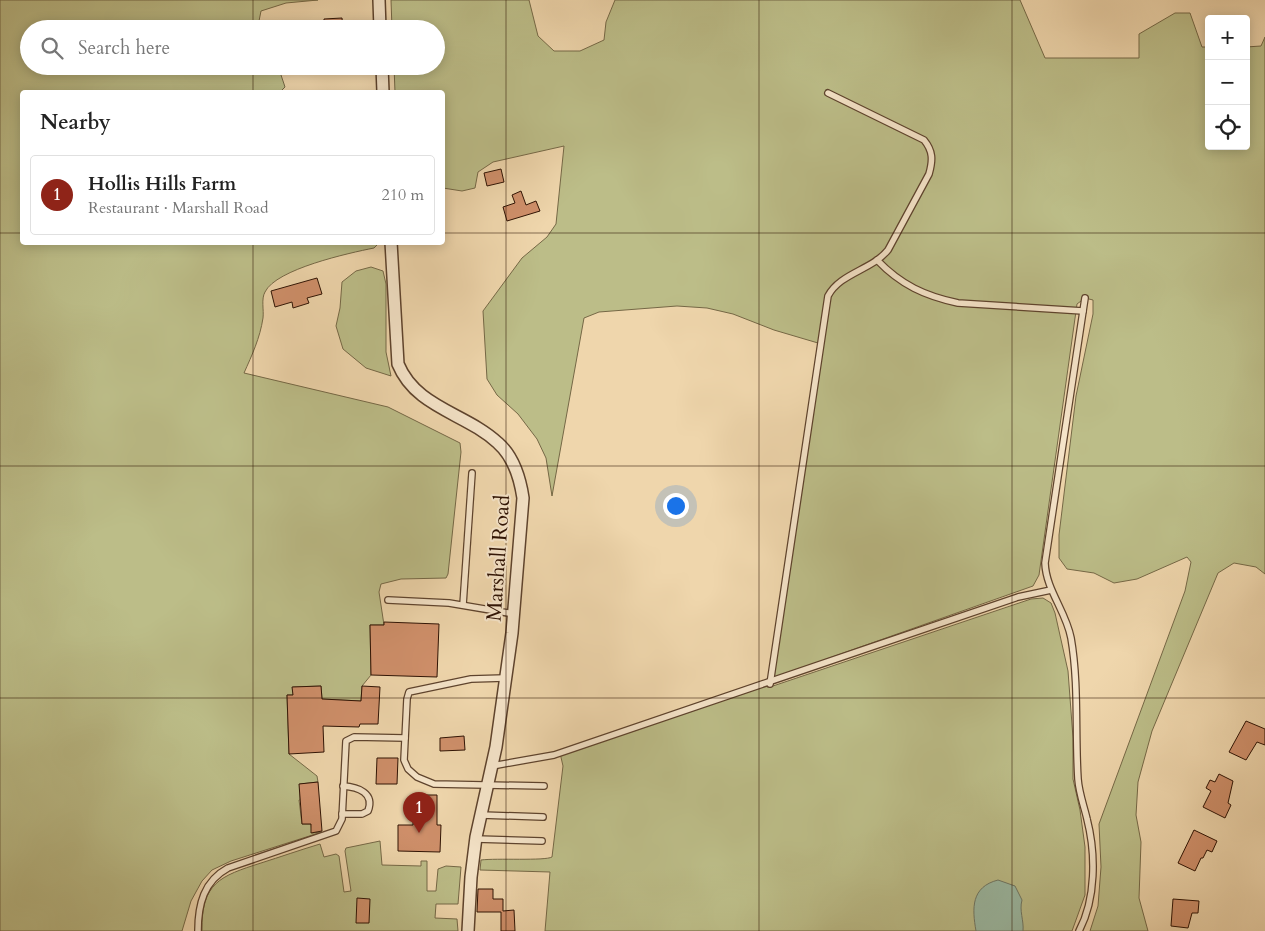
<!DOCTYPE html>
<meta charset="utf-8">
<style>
:root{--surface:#fff;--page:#f2f2f2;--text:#222;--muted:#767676;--line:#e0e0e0;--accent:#8f2418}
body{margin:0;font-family:Cardo,serif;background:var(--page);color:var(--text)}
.controls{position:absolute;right:15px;top:15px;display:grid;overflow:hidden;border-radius:5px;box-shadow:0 2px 12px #0003}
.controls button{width:45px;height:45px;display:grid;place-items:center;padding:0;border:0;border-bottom:1px solid var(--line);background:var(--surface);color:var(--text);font:25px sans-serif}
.you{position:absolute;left:675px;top:505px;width:18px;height:18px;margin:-12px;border:4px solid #fff;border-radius:50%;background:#1a73e8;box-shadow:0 0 0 8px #1a73e833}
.badge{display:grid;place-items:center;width:32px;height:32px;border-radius:50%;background:var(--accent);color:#fff;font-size:16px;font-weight:700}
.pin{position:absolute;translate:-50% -41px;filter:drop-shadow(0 1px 2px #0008)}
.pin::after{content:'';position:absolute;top:26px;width:18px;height:15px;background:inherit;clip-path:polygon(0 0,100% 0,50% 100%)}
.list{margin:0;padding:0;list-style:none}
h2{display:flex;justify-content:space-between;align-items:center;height:65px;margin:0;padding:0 20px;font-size:21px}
h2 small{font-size:16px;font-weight:400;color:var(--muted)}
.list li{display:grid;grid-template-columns:32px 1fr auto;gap:15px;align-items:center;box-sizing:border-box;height:80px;margin:0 10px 10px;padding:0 10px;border:1px solid var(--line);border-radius:5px}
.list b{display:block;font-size:19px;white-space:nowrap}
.list p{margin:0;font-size:16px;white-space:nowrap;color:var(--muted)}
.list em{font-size:16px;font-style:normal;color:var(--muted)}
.icon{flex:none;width:28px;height:28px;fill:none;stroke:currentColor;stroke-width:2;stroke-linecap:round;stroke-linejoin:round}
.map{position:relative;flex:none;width:1265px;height:931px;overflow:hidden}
.search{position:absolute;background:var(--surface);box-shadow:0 2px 12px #0003;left:20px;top:20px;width:425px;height:55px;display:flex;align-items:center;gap:12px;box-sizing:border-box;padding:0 18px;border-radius:28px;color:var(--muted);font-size:19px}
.panel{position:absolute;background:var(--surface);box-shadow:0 2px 12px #0003;left:20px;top:90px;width:425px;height:155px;border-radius:5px}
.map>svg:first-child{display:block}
</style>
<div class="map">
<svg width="1265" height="931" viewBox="0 0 1265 931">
<rect width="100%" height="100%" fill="#efd6ac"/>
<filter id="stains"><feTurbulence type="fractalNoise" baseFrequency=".004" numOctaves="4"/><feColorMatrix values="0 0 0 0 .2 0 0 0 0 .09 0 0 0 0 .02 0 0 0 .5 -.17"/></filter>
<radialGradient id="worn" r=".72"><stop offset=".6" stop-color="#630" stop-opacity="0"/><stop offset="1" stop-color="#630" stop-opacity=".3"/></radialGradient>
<!-- green -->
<g fill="#bcbd88" stroke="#756846">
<path d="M 0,0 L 318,0 L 286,3 L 261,11 L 258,26 L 260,29 L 29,29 L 29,66 L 278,66 L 285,87 L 280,92 L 22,92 L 22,242 L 379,243 L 374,248 C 349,253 276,269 265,292 C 261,299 264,310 263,318 C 260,338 252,355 244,373 L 388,407 L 460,443 L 461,452 L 448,574 L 446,578 L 401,579 L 381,584 L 379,592 L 384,625 L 370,625 L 371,675 L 362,686 L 361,701 L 322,699 L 321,686 L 293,687 L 293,695 L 287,695 L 289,754 L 317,776 L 318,782 L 300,784 L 300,800 L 299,800 L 302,824 L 311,824 L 312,833 L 322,832 L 231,861 L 212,870 L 202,881 L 191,901 L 182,931 L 0,931 Z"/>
<path d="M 391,0 L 529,0 L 538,36 L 554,51 L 580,51 L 604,40 L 606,22 L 615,0 L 1020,0 L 1045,58 L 1139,58 L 1139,34 L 1175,13 L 1190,13 L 1202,47 L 1209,47 L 1209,146 L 1246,146 L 1246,47 L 1261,46 L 1265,37 L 1265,574 L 1256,567 L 1234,563 L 1218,573 L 1152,731 L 1138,782 L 1136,815 L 1141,842 L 1139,898 L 1148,931 L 1090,931 L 1098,906 L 1101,867 L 1099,824 L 1185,591 L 1191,562 L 1187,557 L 1137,579 L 1114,583 L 1094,573 L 1067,569 L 1059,558 L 1059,535 L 1076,396 L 1093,314 L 1093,300 L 1085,298 L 1077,304 L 1039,575 L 1033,586 L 770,679 L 818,343 L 774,330 L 733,314 L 707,308 L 677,306 L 599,312 L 584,318 L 552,496 L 546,458 L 537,439 L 518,414 L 497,395 L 487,379 L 483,311 L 522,258 L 547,237 L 556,224 L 564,146 L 493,162 L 478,172 L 475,188 L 462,191 L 443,188 L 442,92 L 395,92 L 394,66 L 436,66 L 436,29 L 392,29 Z"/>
<path d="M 371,267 L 383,271 L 386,284 L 386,352 L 391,376 L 366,368 L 343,349 L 336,326 L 340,308 L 342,282 L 356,271 Z"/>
<path d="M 1043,598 L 1051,603 L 1055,613 L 1068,671 L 1073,738 L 1073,779 L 1080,810 L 1085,847 L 1085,895 L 1072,931 L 545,931 L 550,872 L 480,870 L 481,860 C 496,858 545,861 552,857 L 563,766 L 560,753 L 770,684 L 770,687 L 1031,599 Z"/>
<path d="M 380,841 L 382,865 L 421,866 L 421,861 L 427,861 L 427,891 L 436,891 L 438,869 L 446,866 L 461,867 L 458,904 L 436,904 L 435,918 L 457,919 L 458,931 L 202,931 C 201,883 220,876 261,863 C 280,857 300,850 320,844 L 324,857 L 336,854 L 339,856 L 344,892 L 351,891 L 345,851 L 346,848 Z"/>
</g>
<!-- water -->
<path fill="#9bbaa4" stroke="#6f7764" d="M 998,880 L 1015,886 L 1022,900 C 1019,911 1024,920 1023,931 L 976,931 C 972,908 971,887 998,880 Z"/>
<!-- building -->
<g fill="#d0906b" stroke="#2e1203">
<path d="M 342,18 L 343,29 L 324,29 L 324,19 Z"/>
<path d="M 501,169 L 504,182 L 487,186 L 484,173 Z"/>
<path d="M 521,191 L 526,205 L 536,201 L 540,211 L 507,221 L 503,207 L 515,203 L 512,195 Z"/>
<path d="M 317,278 L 322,294 L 307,298 L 309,303 L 293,308 L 292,302 L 275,307 L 271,291 Z"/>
<path d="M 384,622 L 439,624 L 437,677 L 371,675 L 370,625 L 384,625 Z"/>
<path d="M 321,686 L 322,699 L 361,701 L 362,686 L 380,687 L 378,724 L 360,724 L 359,727 L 323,726 L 324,752 L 289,754 L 287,695 L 293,695 L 292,687 Z"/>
<path d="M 1246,721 L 1265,729 L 1265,745 L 1257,742 L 1246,760 L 1229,752 Z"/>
<path d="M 464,736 L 465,750 L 440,751 L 440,738 Z"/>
<path d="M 377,758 L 398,758 L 397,784 L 376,784 Z"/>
<path d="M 1219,774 L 1233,781 L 1228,803 L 1231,805 L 1225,818 L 1203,807 L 1211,791 L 1206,788 L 1210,780 L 1215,782 Z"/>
<path d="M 318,782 L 322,831 L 311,833 L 311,824 L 302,824 L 299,784 Z"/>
<path d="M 413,795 L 437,795 L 437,825 L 441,825 L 440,852 L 398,851 L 398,825 L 413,825 Z"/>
<path d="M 1194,830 L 1217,841 L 1212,852 L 1207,850 L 1203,858 L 1201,858 L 1195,871 L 1178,863 Z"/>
<path d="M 478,889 L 493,889 L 493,899 L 503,899 L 503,911 L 514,910 L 515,931 L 501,931 L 501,912 L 477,912 Z"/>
<path d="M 357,898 L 370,899 L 369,923 L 356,923 Z"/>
<path d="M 1173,899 L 1199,901 L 1198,913 L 1192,913 L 1188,928 L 1171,926 Z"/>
</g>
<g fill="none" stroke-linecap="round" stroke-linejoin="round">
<!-- service casing -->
<g stroke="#5e432d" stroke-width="8">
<g id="service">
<path d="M 877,260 C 901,285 925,296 958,303 L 1083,311"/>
<path d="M 388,600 L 449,603 L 514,614"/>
<path d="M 463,605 L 472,473"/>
<path d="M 505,678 L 471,679 L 409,692 L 407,699 L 404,760 L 408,769 L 417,777 L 434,784 L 544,786"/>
<path d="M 770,684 L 828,296 C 840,273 872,270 888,250 L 929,174 C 933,160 933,151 924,140 L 828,93"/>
<path d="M 492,766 L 554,755 L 1018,597 L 1051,590"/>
<path d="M 342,814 L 362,814 L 368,811 C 375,793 358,787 343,786"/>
<path d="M 481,815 L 543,817"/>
<path d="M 476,839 L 542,841"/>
<path d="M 198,931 C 198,904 204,881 228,868 L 336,831 L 342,819 L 346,741 L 354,737 L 405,738"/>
<path d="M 1079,931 C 1096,899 1096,854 1087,819 C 1084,806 1079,793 1078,779 C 1075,732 1079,684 1071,638 C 1066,611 1046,590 1045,563 L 1085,298"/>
</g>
</g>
<!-- minor casing -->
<g stroke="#5e432d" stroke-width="14">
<g id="minor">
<path d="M 379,0 L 380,29"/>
<path d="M 382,66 L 383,92"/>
<path d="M 391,242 L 398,364 C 416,408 466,413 498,443 C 514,457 520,478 523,498 L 512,633 L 496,747 L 476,837 L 471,877 L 468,931"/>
</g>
</g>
<!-- service -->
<use href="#service" stroke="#f5e4c9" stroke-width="5.5"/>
<!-- minor -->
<use href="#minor" stroke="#f5e4c9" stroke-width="11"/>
</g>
<!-- grid -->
<path fill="none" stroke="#2e1203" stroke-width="1" stroke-opacity="0.55" d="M 253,0 L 253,29M 506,0 L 506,931M 759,0 L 759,931M 1012,0 L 1012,931M 253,66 L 253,92M 0,233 L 22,233M 442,233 L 1265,233M 253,242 L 253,931M 0,466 L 1265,466M 0,698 L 1265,698"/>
<g text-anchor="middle" stroke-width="4" stroke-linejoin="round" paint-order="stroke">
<!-- street labels -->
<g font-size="21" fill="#2e1203" stroke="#f5e4c9">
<text transform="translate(498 558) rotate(-86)" y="7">Marshall Road</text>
</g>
</g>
<rect width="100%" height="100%" filter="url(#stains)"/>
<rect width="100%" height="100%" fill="url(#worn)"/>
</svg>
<div class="controls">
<button>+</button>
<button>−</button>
<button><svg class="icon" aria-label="locate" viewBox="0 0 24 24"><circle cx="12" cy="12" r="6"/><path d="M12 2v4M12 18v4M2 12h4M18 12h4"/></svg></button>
</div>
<div class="you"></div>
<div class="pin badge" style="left:419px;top:833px">1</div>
<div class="search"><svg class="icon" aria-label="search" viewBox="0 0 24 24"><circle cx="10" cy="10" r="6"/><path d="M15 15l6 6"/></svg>Search here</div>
<section class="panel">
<h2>Nearby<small></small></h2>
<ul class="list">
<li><span class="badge">1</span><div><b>Hollis Hills Farm</b><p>Restaurant · Marshall Road</p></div><em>210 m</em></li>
</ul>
</section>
</div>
